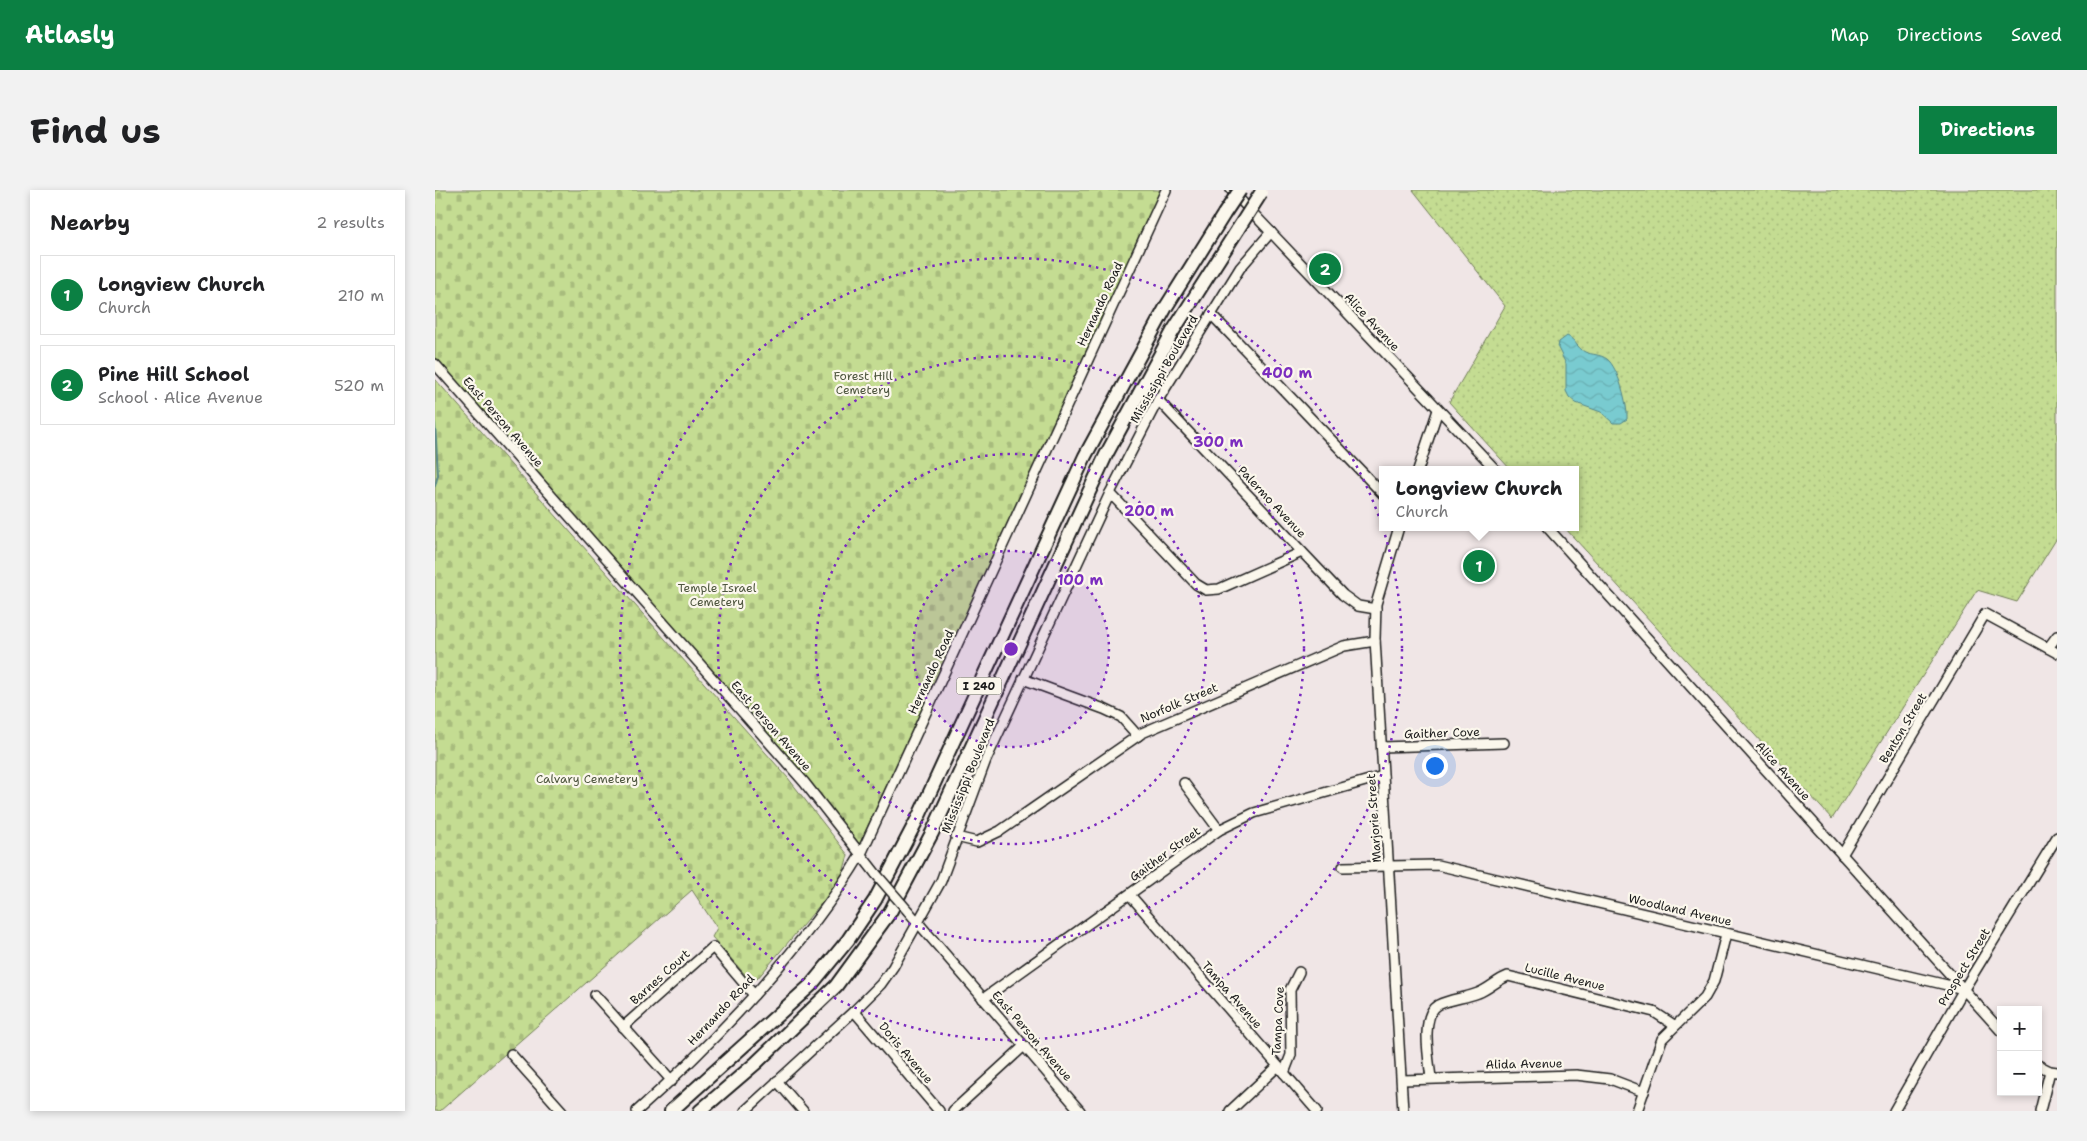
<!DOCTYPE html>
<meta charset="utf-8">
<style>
:root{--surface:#fff;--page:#f2f2f2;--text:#202124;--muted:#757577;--line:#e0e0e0;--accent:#0b8043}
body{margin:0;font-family:"Shantell Sans",sans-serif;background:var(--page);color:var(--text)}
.controls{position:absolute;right:15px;bottom:15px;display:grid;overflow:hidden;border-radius:0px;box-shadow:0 2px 8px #0003}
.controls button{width:45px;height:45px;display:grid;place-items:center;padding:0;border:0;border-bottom:1px solid var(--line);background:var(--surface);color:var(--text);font:25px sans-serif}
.you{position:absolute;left:999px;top:575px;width:18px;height:18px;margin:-12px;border:4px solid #fff;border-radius:50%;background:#1a73e8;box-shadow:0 0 0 8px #1a73e833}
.badge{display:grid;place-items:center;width:32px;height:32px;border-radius:50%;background:var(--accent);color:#fff;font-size:16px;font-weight:700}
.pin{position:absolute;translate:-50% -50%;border:2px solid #fff;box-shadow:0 1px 5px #0006}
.popup{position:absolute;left:944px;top:276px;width:200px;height:65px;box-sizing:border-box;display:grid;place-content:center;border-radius:0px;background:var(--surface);filter:drop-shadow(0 1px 4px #0005);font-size:16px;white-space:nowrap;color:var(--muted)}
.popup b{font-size:19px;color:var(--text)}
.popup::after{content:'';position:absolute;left:50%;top:100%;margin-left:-10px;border:10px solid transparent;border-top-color:var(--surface)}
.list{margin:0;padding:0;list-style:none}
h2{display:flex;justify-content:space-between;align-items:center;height:65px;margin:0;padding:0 20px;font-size:21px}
h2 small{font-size:16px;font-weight:400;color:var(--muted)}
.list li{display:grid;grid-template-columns:32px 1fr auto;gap:15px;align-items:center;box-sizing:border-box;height:80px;margin:0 10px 10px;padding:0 10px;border:1px solid var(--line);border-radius:0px}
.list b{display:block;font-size:19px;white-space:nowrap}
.list p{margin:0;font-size:16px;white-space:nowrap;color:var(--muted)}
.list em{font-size:16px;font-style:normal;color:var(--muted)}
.map{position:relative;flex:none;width:1622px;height:921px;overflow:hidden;border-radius:0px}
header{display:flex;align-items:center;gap:30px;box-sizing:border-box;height:70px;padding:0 25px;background:var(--accent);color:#fff}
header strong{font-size:24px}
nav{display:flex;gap:28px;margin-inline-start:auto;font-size:18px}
.intro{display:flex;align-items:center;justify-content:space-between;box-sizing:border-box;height:120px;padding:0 30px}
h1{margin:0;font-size:35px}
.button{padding:12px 22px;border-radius:0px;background:var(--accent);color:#fff;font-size:18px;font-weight:700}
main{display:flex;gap:30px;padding:0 30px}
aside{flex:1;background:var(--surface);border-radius:0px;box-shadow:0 2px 8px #0003}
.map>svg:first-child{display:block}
</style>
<header>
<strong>Atlasly</strong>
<nav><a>Map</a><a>Directions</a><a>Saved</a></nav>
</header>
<div class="intro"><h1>Find us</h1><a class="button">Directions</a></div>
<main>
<aside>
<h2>Nearby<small>2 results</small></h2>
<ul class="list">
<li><span class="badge">1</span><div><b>Longview Church</b><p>Church</p></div><em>210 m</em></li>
<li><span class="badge">2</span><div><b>Pine Hill School</b><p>School · Alice Avenue</p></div><em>520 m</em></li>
</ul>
</aside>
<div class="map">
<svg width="1622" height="921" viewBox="0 0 1622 921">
<defs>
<pattern id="grass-dots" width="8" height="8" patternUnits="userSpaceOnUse" patternTransform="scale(1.25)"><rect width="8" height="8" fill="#c4dc92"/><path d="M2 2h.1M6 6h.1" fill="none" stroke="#a8bc7d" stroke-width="1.8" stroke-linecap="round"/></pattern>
<pattern id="cemetery-stones" width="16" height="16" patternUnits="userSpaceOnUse" patternTransform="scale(1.25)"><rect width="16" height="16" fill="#c4dc92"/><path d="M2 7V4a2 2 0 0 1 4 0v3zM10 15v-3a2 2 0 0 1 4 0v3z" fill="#a8bc7d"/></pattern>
<pattern id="water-waves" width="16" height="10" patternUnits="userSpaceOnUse" patternTransform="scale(1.25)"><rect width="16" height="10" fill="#79cbd0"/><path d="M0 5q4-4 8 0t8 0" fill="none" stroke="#68aeb2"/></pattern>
</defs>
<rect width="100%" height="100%" fill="#f0e6e6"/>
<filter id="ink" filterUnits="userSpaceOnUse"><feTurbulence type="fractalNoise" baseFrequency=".02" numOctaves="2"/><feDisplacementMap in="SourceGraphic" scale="10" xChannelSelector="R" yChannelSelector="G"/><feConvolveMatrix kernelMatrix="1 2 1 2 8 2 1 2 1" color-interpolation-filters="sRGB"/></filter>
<g filter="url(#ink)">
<!-- grass -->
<path fill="url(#grass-dots)" stroke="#707c57" d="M 978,0 L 1622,0 L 1622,348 L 1582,412 L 1542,400 L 1397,629 L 1129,337 L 1140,337 L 1140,280 L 1076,280 L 1014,212 L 1070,116 Z"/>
<!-- cemetery -->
<g fill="url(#cemetery-stones)" stroke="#707c57">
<path d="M 0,0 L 728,0 L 424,655 L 0,168 Z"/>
<path d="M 0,189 L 353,588 L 413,665 L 406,690 L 322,789 L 314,789 L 277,747 L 282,738 L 257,700 L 5,921 L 0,921 Z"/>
</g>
<!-- water -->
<path fill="url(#water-waves)" stroke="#548588" d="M 1132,146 C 1140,149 1142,158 1150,162 C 1157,165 1165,164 1172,169 C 1183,177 1193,215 1192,229 L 1186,233 L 1178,233 L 1166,222 L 1141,213 L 1134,207 L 1131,201 L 1131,174 L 1123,158 L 1124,152 Z"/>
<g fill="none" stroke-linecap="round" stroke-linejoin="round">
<!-- stream -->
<path stroke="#548588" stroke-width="2" d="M 0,233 L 3,285 L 0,296"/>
<!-- minor casing -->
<g stroke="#1c1c1c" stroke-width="12">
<g id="minor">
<path d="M 796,0 L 1061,280"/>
<path d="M 776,124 L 948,304"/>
<path d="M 0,174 L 369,592 L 441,684"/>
<path d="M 723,210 L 908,405 L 923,416 L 941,419"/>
<path d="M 983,280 L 1003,220"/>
<path d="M 675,303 L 761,394 L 771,400 L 784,399 L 867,362"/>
<path d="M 964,337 L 941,414 L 940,449 L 968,921"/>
<path d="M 1112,337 L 1566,841"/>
<path d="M 1613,458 L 1622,446"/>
<path d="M 588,489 L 669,519 L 686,527 L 703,546"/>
<path d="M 947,557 L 1069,553"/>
<path d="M 749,593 L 784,640"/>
<path d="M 521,647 L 542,652 L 565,641 L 707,543 L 909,456 L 940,451"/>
<path d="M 1407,665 L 1550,424 L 1622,463"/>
<path d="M 908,677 L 1002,675 L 1529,799"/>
<path d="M 695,705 L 882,921"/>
<path d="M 473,721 L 645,921"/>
<path d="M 160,805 L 237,891"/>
<path d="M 548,809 L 784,640 L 819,623 L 948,586"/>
<path d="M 419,821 L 504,921"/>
<path d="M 188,837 L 278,757 L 319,805"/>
<path d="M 76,864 L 127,921"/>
<path d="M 1603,875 L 1615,881 L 1622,882"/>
<path d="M 849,883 L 856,865 L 855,800 L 864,782"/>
<path d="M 996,888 C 994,870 985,825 1003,815 C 1015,809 1031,808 1043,803 C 1054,799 1062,790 1073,786 L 1219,822 L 1239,835"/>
<path d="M 967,890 L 1141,885 L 1175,889 L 1209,902"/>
<path d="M 342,891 L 368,921"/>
<path d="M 202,921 C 282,850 371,756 426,664 L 731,0"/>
<path d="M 310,921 L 419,821 L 446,794 L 458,777 L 506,691 L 551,570 L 675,303 L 723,210 L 805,78 L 836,42"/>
<path d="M 518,921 L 589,856"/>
<path d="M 795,921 L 842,877"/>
<path d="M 1202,921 L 1227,849 L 1270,807 L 1279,791 L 1291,744"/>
<path d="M 1459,921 L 1529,799 L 1622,647"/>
<path d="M 1605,921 L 1615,881"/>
</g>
</g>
<!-- highway casing -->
<g stroke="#1c1c1c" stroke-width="16">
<g id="highway">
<path d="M 236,921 L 376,795 L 413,750 L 440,710 L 484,626 L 650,266 L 731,117 L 789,24"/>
<path d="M 265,921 L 321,873 L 401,796 L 455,722 L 497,643 L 671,265 L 738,141 L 803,39"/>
</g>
</g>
<!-- minor -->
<use href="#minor" stroke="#fbf7ec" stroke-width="9"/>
<!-- highway -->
<use href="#highway" stroke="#fbf7ec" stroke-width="12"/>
<!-- minor-bridge casing -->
<g stroke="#1c1c1c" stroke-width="12" stroke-linecap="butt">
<path id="minor-bridge" d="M 441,684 L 473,721"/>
</g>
<!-- highway-bridge casing -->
<g stroke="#1c1c1c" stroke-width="16" stroke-linecap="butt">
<g id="highway-bridge">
<path d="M 789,24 L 805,0"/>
<path d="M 803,39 L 826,3"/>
</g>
</g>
<!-- minor-bridge -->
<use href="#minor-bridge" stroke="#fbf7ec" stroke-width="9"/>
<!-- highway-bridge -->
<use href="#highway-bridge" stroke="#fbf7ec" stroke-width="12"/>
</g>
</g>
<!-- distance rings -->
<circle cx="576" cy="459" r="98" fill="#7b2cbf" fill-opacity=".12"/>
<g fill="none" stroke="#7b2cbf" stroke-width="2.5" stroke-dasharray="2.5 5">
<circle cx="576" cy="459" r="98"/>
<circle cx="576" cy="459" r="195"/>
<circle cx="576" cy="459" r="293"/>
<circle cx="576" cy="459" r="391"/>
</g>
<g text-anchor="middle" stroke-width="4.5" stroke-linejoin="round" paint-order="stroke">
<!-- shield labels -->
<rect fill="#fbf7ec" stroke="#5f5e5a" stroke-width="1" x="521.5" y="487.5" width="45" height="17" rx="4"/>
<g font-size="11" font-weight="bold" fill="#1c1c1c">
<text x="544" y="500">I 240</text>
</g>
<!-- street labels -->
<g font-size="12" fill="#1c1c1c" stroke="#fbf7ec">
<text transform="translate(665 114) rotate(-65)" y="4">Hernando Road</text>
<text transform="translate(937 132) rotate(47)" y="4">Alice Avenue</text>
<text transform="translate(729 179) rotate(-60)" y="4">Mississippi Boulevard</text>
<text transform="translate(68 232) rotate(49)" y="4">East Person Avenue</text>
<text transform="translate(837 312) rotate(47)" y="4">Palermo Avenue</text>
<text transform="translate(496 482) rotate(-65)" y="4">Hernando Road</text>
<text transform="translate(744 513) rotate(-23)" y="4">Norfolk Street</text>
<text transform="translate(336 536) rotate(49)" y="4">East Person Avenue</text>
<text transform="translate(1468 538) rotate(-59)" y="4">Benton Street</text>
<text transform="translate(1007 543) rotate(-2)" y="4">Gaither Cove</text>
<text transform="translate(1348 581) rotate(48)" y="4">Alice Avenue</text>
<text transform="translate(533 586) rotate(-68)" y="4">Mississippi Boulevard</text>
<text transform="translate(939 628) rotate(-94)" y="4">Marjorie Street</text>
<text transform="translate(730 664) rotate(-36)" y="4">Gaither Street</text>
<text transform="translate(1245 720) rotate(13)" y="4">Woodland Avenue</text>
<text transform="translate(1529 777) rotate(-59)" y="4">Prospect Street</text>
<text transform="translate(225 787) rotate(-42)" y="4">Barnes Court</text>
<text transform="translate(1130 787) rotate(14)" y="4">Lucille Avenue</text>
<text transform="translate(797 805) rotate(49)" y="4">Tampa Avenue</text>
<text transform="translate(286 820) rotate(-47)" y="4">Hernando Road</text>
<text transform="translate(843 831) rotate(-87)" y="4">Tampa Cove</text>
<text transform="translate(597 846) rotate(49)" y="4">East Person Avenue</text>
<text transform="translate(471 863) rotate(50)" y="4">Doris Avenue</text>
<text transform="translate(1089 874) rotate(-1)" y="4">Alida Avenue</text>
</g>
<!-- park labels -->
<g font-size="12" fill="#4e563f" stroke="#fbf7ec">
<text x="428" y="190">Forest Hill<tspan x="428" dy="14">Cemetery</tspan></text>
<text x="282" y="402">Temple Israel<tspan x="282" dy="14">Cemetery</tspan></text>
<text x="152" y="593">Calvary Cemetery</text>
</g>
</g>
<circle cx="576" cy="459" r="8" fill="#7b2cbf" stroke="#fbf7ec" stroke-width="2.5"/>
<g font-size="15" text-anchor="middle" font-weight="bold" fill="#7b2cbf" stroke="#fbf7ec" stroke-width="4.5" stroke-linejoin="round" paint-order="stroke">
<text x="852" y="188">400 m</text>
<text x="783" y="257">300 m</text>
<text x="714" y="326">200 m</text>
<text x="645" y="395">100 m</text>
</g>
</svg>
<div class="controls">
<button>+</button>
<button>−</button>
</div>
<div class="you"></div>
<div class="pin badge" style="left:1044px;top:376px">1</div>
<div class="popup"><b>Longview Church</b>Church</div>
<div class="pin badge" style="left:890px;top:79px">2</div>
</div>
</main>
